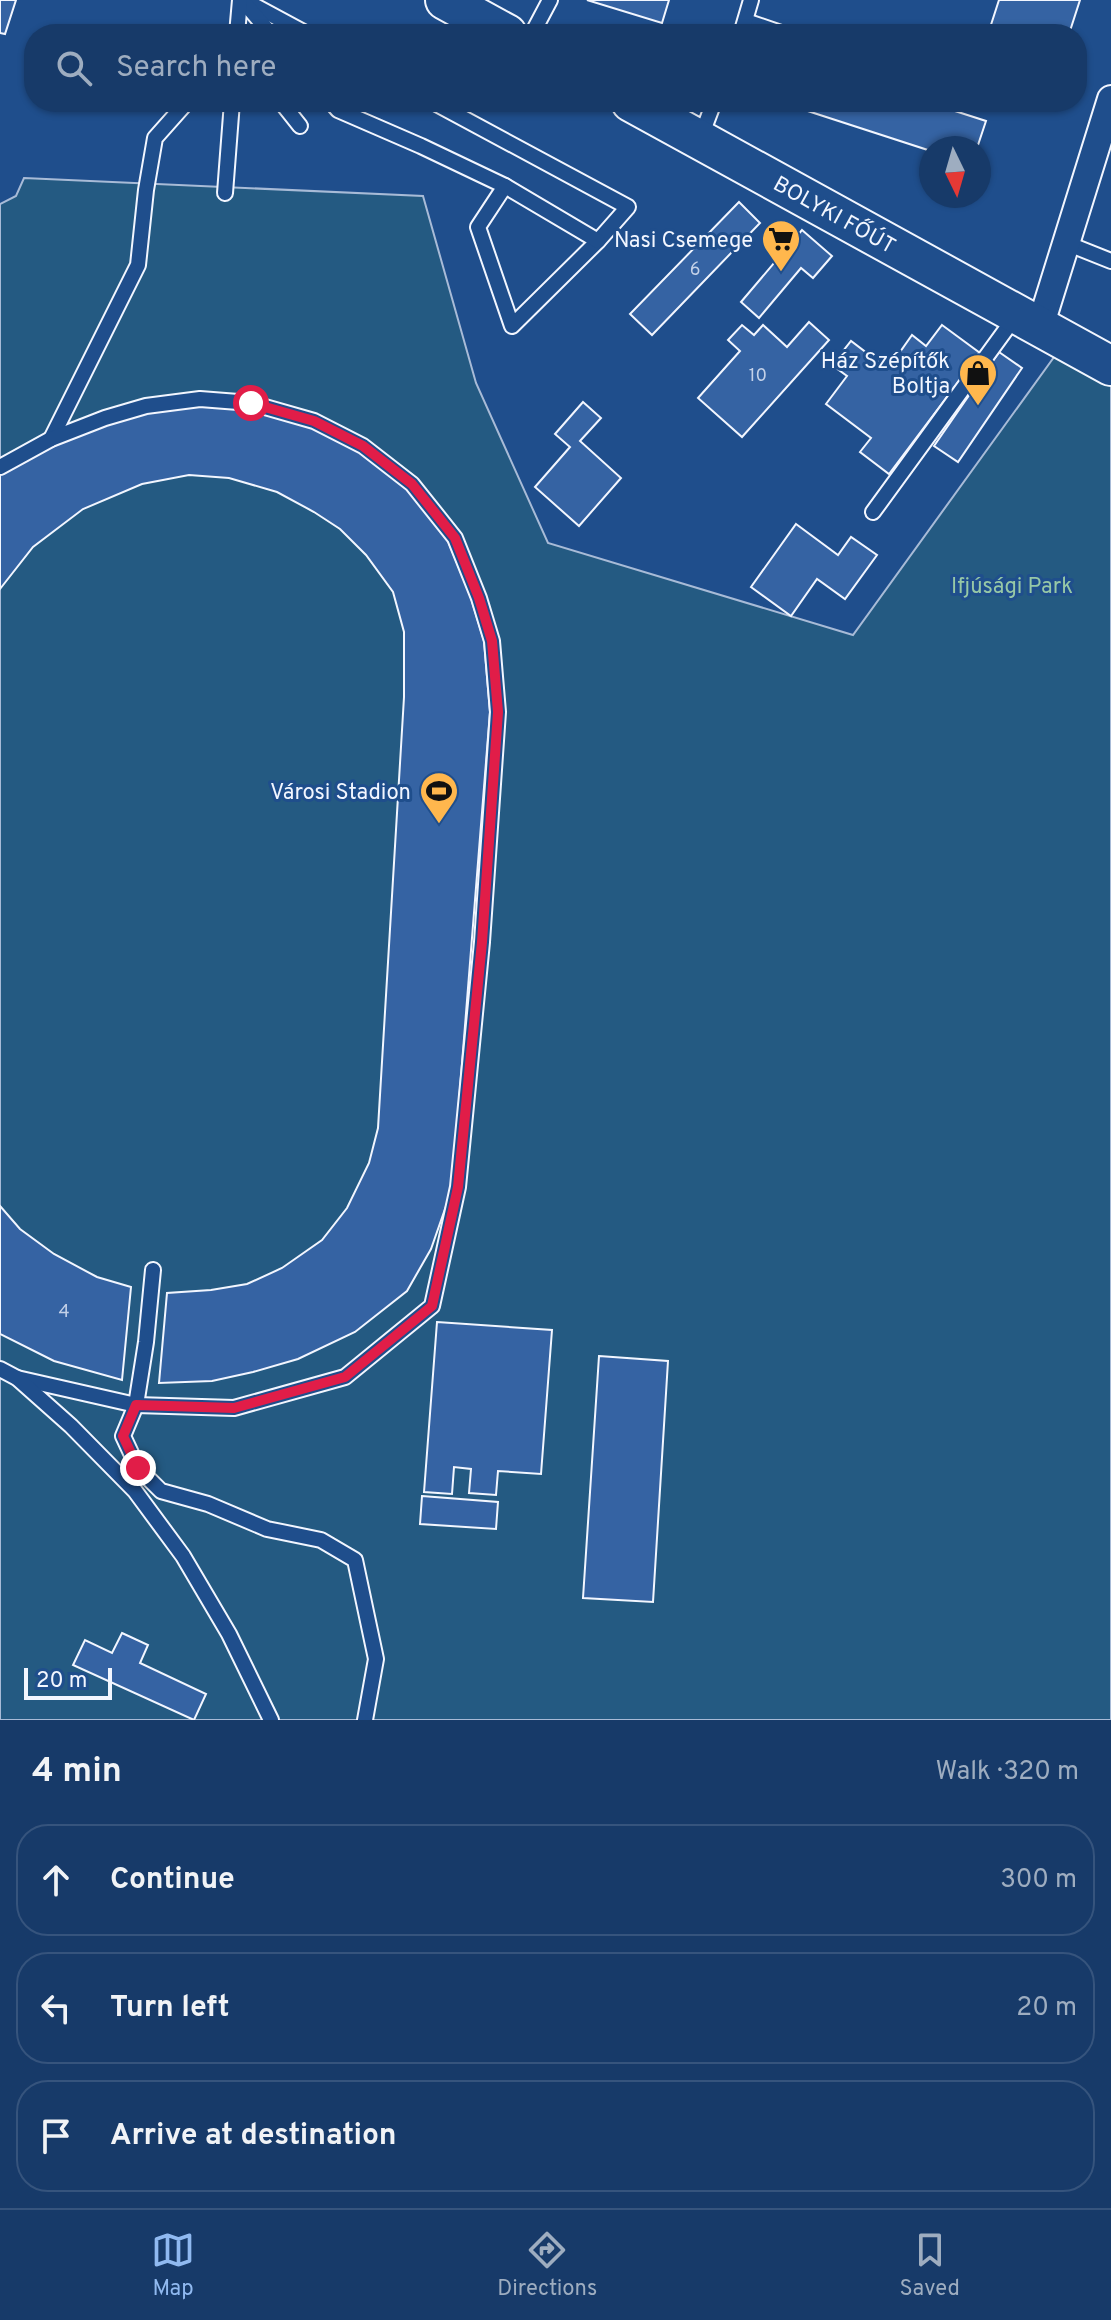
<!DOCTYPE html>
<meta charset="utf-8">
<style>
:root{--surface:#173a69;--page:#244571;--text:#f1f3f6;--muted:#9eadc0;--line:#36547d;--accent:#90b9f0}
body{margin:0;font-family:Overpass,sans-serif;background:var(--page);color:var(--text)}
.compass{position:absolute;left:919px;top:136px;width:72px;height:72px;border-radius:50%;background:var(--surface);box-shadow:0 2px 6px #0004;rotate:175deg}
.scale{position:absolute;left:24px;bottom:20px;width:88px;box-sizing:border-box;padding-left:8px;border:4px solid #f2f6ff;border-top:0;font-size:22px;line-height:28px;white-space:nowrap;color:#f2f6ff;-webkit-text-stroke:6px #1f4e8c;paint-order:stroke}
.stop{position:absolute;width:24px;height:24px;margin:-18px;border:6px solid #e11d48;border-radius:50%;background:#fff}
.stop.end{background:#e11d48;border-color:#fff;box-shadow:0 2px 8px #0008}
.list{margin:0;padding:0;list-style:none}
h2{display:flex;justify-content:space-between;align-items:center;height:104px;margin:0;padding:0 32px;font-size:34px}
h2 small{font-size:26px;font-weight:400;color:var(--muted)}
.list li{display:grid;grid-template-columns:52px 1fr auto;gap:24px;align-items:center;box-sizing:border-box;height:112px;margin:0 16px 16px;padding:0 16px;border:2px solid var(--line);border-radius:32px}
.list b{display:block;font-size:30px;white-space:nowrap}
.list em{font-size:26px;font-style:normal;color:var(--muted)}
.icon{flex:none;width:44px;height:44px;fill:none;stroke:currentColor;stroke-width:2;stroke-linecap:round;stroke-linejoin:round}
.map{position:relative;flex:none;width:1111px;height:1720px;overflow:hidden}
.search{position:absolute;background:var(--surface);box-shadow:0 2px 6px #0004;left:24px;right:24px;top:24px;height:88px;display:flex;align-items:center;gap:20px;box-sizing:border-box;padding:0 28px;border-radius:32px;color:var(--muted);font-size:30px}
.sheet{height:488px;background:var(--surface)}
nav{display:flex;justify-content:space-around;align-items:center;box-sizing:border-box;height:112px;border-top:2px solid var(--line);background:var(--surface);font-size:22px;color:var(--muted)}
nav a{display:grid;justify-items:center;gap:4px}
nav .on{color:var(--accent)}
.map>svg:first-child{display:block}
</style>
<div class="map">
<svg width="1111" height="1720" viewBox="0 0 1111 1720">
<rect width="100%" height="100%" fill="#1f4e8c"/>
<!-- green -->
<path fill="#245a82" stroke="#a8bbd7" stroke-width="2" d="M 24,178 L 423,196 L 476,383 L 548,543 L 853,635 L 1057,353 L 1111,381 L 1111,1720 L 0,1720 L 0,204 L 16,196 Z"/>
<!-- building -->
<g fill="#3563a3" stroke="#f2f6ff" stroke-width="2">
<path d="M 0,0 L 16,0 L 5,34 L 0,33 Z"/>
<path d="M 587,0 L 669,0 L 662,23 Z"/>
<path d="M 999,0 L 1080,0 L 1069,34 L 988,34 Z"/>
<path d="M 780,102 L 927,102 L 986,121 L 977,148 L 931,148 L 931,151 Z"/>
<path d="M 739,202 L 760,223 L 652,335 L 630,314 Z"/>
<path d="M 802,230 L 832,256 L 813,278 L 801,268 L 759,318 L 741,302 Z"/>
<path d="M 809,322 L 829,340 L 742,437 L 698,398 L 740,351 L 728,340 L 742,325 L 754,335 L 763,325 L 787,347 Z"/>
<path d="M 942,325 L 980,353 L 889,474 L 860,452 L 871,438 L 826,404 L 847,376 L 832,365 L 851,341 L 888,369 L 912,335 L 926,346 Z"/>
<path d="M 999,352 L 1022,368 L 958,462 L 934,446 Z"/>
<path d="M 583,402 L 601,418 L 580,441 L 621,478 L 579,526 L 535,487 L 570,447 L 555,434 Z"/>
<path d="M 200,404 L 251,410 L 312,427 L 359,452 L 407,489 L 448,541 L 470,595 L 484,641 L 490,712 L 452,1189 L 431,1249 L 407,1291 L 355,1332 L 298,1359 L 253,1372 L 212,1381 L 159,1383 L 167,1293 L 211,1290 L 247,1284 L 282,1268 L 322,1240 L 347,1208 L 369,1163 L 378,1128 L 404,697 L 404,632 L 393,592 L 366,555 L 340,529 L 314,512 L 277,492 L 229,478 L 189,475 L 142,484 L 83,509 L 33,547 L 0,589 L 0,472 L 52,442 L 148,409 Z"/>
<path d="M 796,524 L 838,555 L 851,537 L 877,555 L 845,599 L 817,579 L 791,616 L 751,587 Z"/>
<path d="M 0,1206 L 20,1229 L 54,1254 L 97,1277 L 131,1287 L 122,1380 L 54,1361 L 0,1334 Z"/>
<path d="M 437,1322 L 552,1330 L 541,1474 L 498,1471 L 496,1495 L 469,1493 L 471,1469 L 454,1467 L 452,1494 L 424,1492 Z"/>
<path d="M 599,1356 L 668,1361 L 653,1602 L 583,1598 Z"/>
<path d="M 422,1496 L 498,1502 L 496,1529 L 420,1524 Z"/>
<path d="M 122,1633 L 148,1645 L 140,1663 L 206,1694 L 194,1720 L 73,1665 L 85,1640 L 112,1653 Z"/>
</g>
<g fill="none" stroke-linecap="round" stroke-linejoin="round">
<!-- lane casing -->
<g stroke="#f2f6ff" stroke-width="18">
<g id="lane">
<path d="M 244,0 L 307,34"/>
<path d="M 247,6 L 271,34"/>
<path d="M 746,21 L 784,34"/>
<path d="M 237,34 L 240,0"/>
<path d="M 532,34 L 550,0"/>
<path d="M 741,34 L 751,0"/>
<path d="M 281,102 L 300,126"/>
<path d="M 331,102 L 338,110 L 421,146 L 505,186 L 478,227 L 512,326 L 598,241 L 628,207 L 433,102"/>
<path d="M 700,139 L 714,102"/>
<path d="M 505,186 L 598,241"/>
<path d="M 225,193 L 232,102"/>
<path d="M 1066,243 L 1111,261"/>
<path d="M 51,439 L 138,265 L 146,190 L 155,138 L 187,102"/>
<path d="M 0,467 L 51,439 L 105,418 L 146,406 L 200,399 L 251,403 L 314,421 L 363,446 L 412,484 L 455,538 L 479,598 L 492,641 L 498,712 L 482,942 L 458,1187 L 432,1306 L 345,1377 L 234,1408 L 136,1405 L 17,1378"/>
<path d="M 873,512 L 1015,317"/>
<path d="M 153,1270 L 146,1342 L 136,1405 L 123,1436 L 138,1468 L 161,1491 L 208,1504 L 267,1529 L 321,1540 L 355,1560 L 376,1659 L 365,1720"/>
<path d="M 0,1369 L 17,1378 L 71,1426 L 135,1491 L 183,1556 L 229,1634 L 271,1720"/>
</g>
</g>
<!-- street casing -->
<g stroke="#f2f6ff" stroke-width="30">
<path id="street" d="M 1040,327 L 1111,99"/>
</g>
<!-- secondary casing -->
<g stroke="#f2f6ff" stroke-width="42">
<g id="secondary">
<path d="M 445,0 L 507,34"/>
<path d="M 631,102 L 1111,366"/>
</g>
</g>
<!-- lane -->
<use href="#lane" stroke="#1f4e8c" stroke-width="14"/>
<!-- street -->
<use href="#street" stroke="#1f4e8c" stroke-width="26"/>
<!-- secondary -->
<use href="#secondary" stroke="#1f4e8c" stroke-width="38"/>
</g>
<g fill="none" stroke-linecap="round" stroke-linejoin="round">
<!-- route -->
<path stroke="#e11d48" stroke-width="10" d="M 138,1468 L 123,1436 L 136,1405 L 234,1408 L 345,1377 L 432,1306 L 458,1187 L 482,942 L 498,712 L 492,641 L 479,598 L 455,538 L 412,484 L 363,446 L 314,421 L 251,403"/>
</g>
<!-- icons -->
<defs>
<g id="supermarket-pin" transform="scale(2)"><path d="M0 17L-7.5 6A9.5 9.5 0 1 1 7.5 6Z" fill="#ffb74d" stroke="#1f4e8c"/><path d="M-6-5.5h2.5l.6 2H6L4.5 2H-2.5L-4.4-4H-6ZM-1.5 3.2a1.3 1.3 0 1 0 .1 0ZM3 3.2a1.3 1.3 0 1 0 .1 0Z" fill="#111"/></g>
<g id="shop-pin" transform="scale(2)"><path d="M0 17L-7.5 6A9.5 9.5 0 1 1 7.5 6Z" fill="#ffb74d" stroke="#1f4e8c"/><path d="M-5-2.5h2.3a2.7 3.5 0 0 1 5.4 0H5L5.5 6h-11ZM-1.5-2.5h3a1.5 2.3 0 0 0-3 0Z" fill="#111"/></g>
<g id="stadium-pin" transform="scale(2)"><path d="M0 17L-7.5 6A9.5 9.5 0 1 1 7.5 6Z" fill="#ffb74d" stroke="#1f4e8c"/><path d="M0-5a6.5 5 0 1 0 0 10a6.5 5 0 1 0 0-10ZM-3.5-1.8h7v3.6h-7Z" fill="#111"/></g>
</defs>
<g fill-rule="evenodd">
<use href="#supermarket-pin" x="781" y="239"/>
<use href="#shop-pin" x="978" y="373"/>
<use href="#stadium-pin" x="439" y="791"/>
</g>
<g text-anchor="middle" stroke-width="6" stroke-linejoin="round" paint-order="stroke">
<!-- number labels -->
<g font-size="18" fill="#c3d1e8">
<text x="695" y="275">6</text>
<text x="758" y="381">10</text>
<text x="64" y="1317">4</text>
</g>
<!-- street labels -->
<g font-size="22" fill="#f2f6ff" stroke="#1f4e8c">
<text transform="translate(835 214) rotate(29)" y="8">BOLYKI FŐÚT</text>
</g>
<!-- poi labels -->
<g font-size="22" fill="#f2f6ff" stroke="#1f4e8c" text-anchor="end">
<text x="753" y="247">Nasi Csemege</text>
<text x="950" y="368">Ház Szépítők<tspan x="950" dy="25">Boltja</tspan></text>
<text x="411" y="799">Városi Stadion</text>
</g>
<!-- park labels -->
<g font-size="22" fill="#97c8a6" stroke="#1f4e8c">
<text x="1012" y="593">Ifjúsági Park</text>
</g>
</g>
</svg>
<svg class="compass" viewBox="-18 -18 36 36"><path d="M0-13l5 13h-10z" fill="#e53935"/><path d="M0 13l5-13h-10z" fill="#9eadc0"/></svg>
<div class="scale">20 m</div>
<div class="stop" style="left:251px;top:403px"></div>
<div class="stop end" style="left:138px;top:1468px"></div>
<div class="search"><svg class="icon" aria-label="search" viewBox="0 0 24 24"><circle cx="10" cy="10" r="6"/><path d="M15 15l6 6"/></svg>Search here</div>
</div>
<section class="sheet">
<h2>4 min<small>Walk · 320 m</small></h2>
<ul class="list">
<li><svg class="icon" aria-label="ahead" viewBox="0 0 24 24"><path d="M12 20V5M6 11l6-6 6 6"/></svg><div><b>Continue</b></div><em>300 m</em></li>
<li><svg class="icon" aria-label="left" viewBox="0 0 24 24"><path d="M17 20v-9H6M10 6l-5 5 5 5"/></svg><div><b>Turn left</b></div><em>20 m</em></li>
<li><svg class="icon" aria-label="arrive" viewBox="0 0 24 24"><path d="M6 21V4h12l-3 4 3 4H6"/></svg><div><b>Arrive at destination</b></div></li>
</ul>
</section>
<nav>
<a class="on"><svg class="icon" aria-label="map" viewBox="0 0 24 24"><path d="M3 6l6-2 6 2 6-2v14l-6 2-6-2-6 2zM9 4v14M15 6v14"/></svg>Map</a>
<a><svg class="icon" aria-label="directions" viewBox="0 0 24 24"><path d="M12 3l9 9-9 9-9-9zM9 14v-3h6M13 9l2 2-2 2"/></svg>Directions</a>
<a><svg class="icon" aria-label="saved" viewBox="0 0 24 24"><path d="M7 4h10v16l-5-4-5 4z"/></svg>Saved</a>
</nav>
